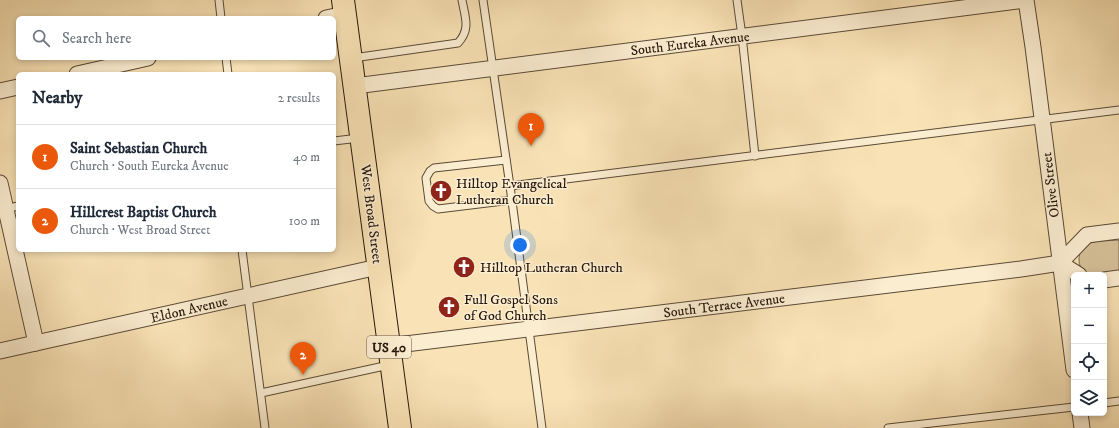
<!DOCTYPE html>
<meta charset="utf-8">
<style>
:root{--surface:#fff;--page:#f6f6f7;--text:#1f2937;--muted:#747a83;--line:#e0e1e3;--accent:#ea580c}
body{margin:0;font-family:"IM FELL DW Pica",serif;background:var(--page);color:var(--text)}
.controls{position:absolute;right:12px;bottom:12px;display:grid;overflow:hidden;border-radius:6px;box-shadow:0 2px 6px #0003}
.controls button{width:36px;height:36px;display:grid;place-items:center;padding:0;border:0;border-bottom:1px solid var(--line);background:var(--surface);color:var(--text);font:20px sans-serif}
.you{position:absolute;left:520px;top:245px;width:14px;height:14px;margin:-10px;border:3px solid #fff;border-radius:50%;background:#1a73e8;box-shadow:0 0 0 6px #1a73e833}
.badge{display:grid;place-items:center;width:26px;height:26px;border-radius:50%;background:var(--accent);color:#fff;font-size:13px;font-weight:700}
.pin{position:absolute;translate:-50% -33px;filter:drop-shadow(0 1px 2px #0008)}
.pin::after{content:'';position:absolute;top:21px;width:14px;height:12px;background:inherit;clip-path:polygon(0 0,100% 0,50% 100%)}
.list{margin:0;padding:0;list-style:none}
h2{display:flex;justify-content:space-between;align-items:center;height:52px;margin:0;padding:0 16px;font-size:17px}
h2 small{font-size:13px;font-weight:400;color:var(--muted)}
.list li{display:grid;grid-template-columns:26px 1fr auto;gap:12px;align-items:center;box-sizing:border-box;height:64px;padding:0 16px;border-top:1px solid var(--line)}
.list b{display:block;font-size:15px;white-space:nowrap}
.list p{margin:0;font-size:13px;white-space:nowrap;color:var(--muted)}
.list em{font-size:13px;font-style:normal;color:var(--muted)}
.icon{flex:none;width:22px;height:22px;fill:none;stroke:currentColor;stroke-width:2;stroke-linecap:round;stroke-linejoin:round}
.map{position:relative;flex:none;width:1119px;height:428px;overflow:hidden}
.search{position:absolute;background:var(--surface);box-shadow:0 2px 6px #0003;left:16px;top:16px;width:320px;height:44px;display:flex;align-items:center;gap:10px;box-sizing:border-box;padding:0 14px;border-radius:6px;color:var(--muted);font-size:15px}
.panel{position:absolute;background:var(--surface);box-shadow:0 2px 6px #0003;left:16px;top:72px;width:320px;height:180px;border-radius:6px}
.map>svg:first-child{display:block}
</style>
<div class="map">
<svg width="1119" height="428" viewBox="0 0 1119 428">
<rect width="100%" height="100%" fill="#f9e3b6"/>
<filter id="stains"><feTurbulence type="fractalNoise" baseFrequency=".005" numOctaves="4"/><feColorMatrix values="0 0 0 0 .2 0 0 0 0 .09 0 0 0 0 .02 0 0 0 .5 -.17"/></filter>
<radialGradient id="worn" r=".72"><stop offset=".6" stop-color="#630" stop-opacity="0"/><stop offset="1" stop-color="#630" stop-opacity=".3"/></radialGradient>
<!-- green -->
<path fill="#d5c099" stroke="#7d6c52" d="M 1119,240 L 1119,271 C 1110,272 1097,276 1088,273 C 1075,269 1077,249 1088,244 C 1097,240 1109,241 1119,240 Z"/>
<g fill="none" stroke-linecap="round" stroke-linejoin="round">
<!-- service casing -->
<g stroke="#5a4a36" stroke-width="9">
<g id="service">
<path d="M 219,0 L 221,18"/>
<path d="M 483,0 L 510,186 L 542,428"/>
<path d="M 737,0 L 742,36 L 755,156"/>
<path d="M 226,58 L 228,74"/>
<path d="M 353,58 L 458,43 C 471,29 465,17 462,0"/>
<path d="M 334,141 L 359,138"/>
<path d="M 506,160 L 434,168 L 430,171 L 426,178 L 429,201 L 433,206 L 438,209 L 512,200"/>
<path d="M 510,186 L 1119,110"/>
<path d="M 5,209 L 18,206"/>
<path d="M 242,250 L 265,428"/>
<path d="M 261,393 L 389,365"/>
<path d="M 1104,403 L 1119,401"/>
<path d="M 888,428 L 1074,407"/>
</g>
</g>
<!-- minor casing -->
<g stroke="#5a4a36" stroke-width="17">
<g id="minor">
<path d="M 1026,0 L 1033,47 L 1074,370"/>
<path d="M 326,18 L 345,14"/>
<path d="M 77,74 L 148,58"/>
<path d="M 355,86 L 1025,0"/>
<path d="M 0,91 L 18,87"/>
<path d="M 0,183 L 36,343"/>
<path d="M 1060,263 L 1079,275"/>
<path d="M 1104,280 L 1119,278"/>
<path d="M 389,346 L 1021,269 L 1060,263 L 1087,235 L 1119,231"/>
<path d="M 0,351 L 378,267"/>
<path d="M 1080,413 L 1082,428"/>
</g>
</g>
<!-- primary casing -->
<g stroke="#25170c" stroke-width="24">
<path id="primary" d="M 343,0 L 400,428"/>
</g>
<!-- service -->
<use href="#service" stroke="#fbedd0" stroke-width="7"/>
<!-- minor -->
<use href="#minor" stroke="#fbedd0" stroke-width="15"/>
<!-- primary -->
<use href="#primary" stroke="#f9e3b6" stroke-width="22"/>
</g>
<!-- icons -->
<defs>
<g id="church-disc" transform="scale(1.15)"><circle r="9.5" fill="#8f2418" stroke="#fbedd0"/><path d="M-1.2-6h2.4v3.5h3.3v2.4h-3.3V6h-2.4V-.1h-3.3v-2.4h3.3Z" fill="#fff"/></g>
</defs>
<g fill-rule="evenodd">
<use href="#church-disc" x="441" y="191"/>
<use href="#church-disc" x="464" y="267"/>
<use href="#church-disc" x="449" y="307"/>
</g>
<g text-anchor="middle" stroke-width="3" stroke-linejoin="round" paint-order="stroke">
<!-- shield labels -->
<rect fill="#fbedd0" stroke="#655747" stroke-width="1" x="367" y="336" width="44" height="22" rx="3"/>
<g font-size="13" font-weight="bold" fill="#25170c">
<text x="389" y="352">US 40</text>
</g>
<!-- street labels -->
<g font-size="14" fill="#25170c" stroke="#fbedd0">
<text transform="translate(690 43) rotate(-7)" y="5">South Eureka Avenue</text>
<text transform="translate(1050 185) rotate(-97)" y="5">Olive Street</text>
<text transform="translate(372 214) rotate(83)" y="5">West Broad Street</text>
<text transform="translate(724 305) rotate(-7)" y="5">South Terrace Avenue</text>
<text transform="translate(189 309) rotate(-13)" y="5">Eldon Avenue</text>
</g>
<!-- poi labels -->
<g font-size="14" fill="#25170c" stroke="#fbedd0" text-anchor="start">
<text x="456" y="188">Hilltop Evangelical<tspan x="456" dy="16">Lutheran Church</tspan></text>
<text x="480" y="272">Hilltop Lutheran Church</text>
<text x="464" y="304">Full Gospel Sons<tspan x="464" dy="16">of God Church</tspan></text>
</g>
</g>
<rect width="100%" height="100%" filter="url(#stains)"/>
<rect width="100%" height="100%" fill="url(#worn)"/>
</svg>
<div class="controls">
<button>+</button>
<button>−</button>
<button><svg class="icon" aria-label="locate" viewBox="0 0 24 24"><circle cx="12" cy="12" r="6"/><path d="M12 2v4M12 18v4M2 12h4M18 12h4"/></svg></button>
<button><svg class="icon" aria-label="layers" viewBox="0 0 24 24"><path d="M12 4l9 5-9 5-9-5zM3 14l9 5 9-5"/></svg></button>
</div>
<div class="you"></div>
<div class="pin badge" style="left:531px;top:146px">1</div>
<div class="pin badge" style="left:303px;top:375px">2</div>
<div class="search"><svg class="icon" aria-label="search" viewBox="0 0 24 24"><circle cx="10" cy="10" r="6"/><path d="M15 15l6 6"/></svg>Search here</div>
<section class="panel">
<h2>Nearby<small>2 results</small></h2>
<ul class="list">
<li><span class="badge">1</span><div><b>Saint Sebastian Church</b><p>Church · South Eureka Avenue</p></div><em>40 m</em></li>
<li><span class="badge">2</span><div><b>Hillcrest Baptist Church</b><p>Church · West Broad Street</p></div><em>100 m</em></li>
</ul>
</section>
</div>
